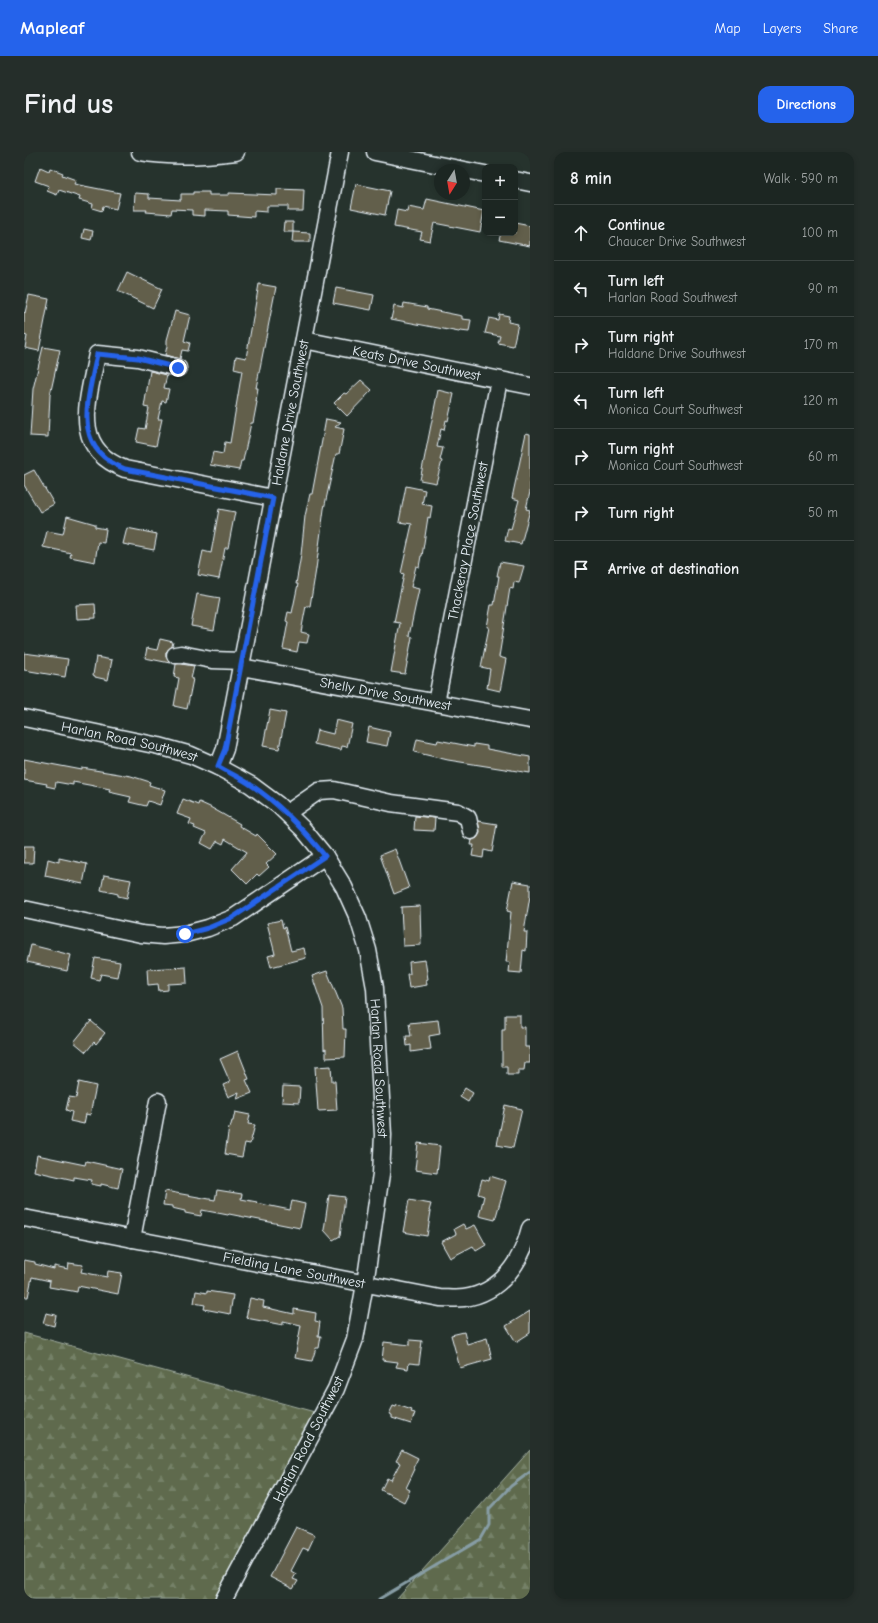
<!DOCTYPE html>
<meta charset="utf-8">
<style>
:root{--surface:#1c2622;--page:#252e2a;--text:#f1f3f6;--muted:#a0a5a5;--line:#3a4340;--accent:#2563eb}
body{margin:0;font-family:"Comic Neue",sans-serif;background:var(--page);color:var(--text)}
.controls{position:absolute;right:12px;top:12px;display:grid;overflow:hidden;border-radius:8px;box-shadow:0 2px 6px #0003}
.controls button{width:36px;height:36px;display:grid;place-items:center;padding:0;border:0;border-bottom:1px solid var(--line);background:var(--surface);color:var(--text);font:20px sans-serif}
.compass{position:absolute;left:410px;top:12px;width:36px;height:36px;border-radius:50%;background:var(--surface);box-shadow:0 2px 6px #0003;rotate:191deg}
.stop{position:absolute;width:12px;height:12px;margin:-9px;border:3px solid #2563eb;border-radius:50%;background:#fff}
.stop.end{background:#2563eb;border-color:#fff;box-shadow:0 1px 4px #0008}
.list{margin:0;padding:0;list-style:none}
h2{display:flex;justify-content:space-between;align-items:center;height:52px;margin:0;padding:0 16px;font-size:17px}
h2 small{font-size:13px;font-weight:400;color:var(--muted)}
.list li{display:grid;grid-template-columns:26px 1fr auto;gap:12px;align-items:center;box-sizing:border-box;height:56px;padding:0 16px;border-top:1px solid var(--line)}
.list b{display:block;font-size:15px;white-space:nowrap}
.list p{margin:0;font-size:13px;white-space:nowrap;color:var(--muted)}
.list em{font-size:13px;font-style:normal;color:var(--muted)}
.icon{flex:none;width:22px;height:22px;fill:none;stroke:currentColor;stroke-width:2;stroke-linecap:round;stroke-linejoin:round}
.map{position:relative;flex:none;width:506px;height:1447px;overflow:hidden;border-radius:12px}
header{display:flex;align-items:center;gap:24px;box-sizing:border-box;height:56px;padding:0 20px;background:var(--accent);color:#fff}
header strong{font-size:19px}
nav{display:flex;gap:22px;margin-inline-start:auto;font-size:14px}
.intro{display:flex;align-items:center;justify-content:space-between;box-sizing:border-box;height:96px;padding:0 24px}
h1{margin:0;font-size:28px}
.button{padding:10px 18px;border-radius:12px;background:var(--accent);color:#fff;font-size:14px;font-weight:700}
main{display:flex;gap:24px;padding:0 24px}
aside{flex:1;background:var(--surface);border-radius:12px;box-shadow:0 2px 6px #0003}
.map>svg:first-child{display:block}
</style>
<header>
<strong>Mapleaf</strong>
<nav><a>Map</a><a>Layers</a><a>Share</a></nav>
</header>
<div class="intro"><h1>Find us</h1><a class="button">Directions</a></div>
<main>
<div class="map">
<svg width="506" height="1447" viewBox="0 0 506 1447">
<defs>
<pattern id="forest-firs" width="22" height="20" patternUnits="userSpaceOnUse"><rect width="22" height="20" fill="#5e6b4d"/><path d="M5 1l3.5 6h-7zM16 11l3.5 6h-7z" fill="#758167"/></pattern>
</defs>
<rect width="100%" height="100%" fill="#26332d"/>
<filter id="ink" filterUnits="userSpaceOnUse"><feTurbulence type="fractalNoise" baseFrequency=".025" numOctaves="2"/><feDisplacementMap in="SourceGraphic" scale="8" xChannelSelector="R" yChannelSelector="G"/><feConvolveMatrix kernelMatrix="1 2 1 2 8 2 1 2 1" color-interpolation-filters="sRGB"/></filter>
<g filter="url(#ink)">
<!-- forest -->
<g fill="url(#forest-firs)" stroke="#a3aea2">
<path d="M 0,1181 L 298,1262 L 198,1447 L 0,1447 Z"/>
<path d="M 506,1298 L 506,1447 L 373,1447 Z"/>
</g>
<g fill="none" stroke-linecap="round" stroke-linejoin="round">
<!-- stream -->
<path stroke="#879da5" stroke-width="3" d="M 355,1447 L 457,1387 L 465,1373 L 465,1357 L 487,1334 L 506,1320"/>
</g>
<!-- building -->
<g fill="#625f4b" stroke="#e8f1f8">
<path d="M 16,15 L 25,19 L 26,16 L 39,21 L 38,23 L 52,28 L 50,32 L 96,41 L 92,57 L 79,54 L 78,59 L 68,56 L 69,52 L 55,48 L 56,45 L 35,38 L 33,43 L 23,39 L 25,34 L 11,29 Z"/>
<path d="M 332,32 L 366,39 L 361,63 L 327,56 Z"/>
<path d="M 253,37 L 280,38 L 279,59 L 264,59 L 264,54 L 243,54 L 243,60 L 230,59 L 230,65 L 204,63 L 204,59 L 181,58 L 181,64 L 168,63 L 168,58 L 148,57 L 147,62 L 122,60 L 123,58 L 110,58 L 111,41 L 125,42 L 125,46 L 157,48 L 157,42 L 169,42 L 169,40 L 185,40 L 185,43 L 205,43 L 205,41 L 253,43 Z"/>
<path d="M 403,47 L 460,59 L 456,80 L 410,71 L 406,89 L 396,87 L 398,80 L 370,75 L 373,58 L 383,60 L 384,55 L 400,58 Z"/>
<path d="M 260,70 L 269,70 L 269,80 L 259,80 Z"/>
<path d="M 491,71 L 506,74 L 506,94 L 475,88 L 477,81 L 491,81 Z"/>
<path d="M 60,77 L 69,79 L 67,88 L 58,86 Z"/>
<path d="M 269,80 L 286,81 L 286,90 L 268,90 Z"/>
<path d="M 103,120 L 138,137 L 129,156 L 94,139 Z"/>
<path d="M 235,132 L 252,135 L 232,236 L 234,236 L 232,249 L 233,250 L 229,271 L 227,271 L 219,309 L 217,309 L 215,318 L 186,313 L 189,300 L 199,302 L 201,290 L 206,291 L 218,219 L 210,217 L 212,204 L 222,206 Z"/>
<path d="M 312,136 L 350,143 L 347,158 L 309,151 Z"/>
<path d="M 5,143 L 25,147 L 15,199 L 1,196 L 3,184 L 0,183 L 0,160 L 1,161 Z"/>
<path d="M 380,151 L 403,155 L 403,157 L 438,164 L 438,167 L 447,168 L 445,180 L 436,179 L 435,180 L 367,167 L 370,154 L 379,156 Z"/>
<path d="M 151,159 L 166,163 L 160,189 L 166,191 L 164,199 L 158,198 L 156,207 L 141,203 L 143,194 L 143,188 Z"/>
<path d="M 475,162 L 485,164 L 484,170 L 494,172 L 489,194 L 474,191 L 476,184 L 461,181 L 465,166 L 474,168 Z"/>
<path d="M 19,195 L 36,198 L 26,243 L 24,285 L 6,284 L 9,237 Z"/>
<path d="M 126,219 L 143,223 L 140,236 L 145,237 L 142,250 L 138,249 L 134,267 L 138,267 L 132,294 L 112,290 L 115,276 L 121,277 L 125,256 L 120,255 Z"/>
<path d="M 337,228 L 348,238 L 323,264 L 310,251 L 320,241 L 322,242 Z"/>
<path d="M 414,238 L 430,242 L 424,269 L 422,268 L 420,278 L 417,277 L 413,295 L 419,296 L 416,308 L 418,309 L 412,331 L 396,328 Z"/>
<path d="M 302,267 L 317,270 L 311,275 L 320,277 L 315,302 L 312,302 L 300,357 L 292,417 L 286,454 L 282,454 L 277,480 L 285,482 L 283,491 L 275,490 L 273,500 L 259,497 L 264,470 L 262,469 L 264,460 L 268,461 L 274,432 L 272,432 L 277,403 L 281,364 L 286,342 L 288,342 Z"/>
<path d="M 502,281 L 506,282 L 506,340 L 502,357 L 506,358 L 497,392 L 481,389 L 484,376 L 487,377 L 495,348 L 488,346 Z"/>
<path d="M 10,318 L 30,352 L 16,360 L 0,333 L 0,323 Z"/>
<path d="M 382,334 L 401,338 L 398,352 L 408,354 L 406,366 L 404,365 L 398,404 L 397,404 L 395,415 L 392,414 L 387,435 L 395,437 L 385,484 L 388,485 L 381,522 L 367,520 L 376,471 L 370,470 L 380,422 L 377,421 L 388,372 L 375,370 Z"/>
<path d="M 195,357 L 211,360 L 204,396 L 201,396 L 195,427 L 174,423 L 179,399 L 187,401 Z"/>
<path d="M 43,364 L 71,372 L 71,375 L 82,377 L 80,391 L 74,390 L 71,410 L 46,405 L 47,401 L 19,395 L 23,379 L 39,382 Z"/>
<path d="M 103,376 L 133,382 L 130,398 L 99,392 Z"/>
<path d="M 476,410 L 500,414 L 495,431 L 490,430 L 489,437 L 486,436 L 475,505 L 482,507 L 476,539 L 463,536 L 466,517 L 457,515 L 465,475 L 463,475 L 467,453 L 470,453 L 475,424 L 473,424 Z"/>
<path d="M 173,442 L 196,446 L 190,478 L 167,474 Z"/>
<path d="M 71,452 L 72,466 L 53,467 L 52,453 Z"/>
<path d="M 136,487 L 149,490 L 148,494 L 142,500 L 142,505 L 146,511 L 121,506 L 123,496 L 133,498 Z"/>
<path d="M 0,501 L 44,507 L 41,525 L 0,518 Z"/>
<path d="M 72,505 L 88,508 L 84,528 L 71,525 L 71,524 L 69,523 Z"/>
<path d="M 152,512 L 157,512 L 170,514 L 167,527 L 169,527 L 163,557 L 150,554 L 155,526 L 150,525 Z"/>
<path d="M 246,558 L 262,561 L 255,597 L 239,594 Z"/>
<path d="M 312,568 L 328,572 L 323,595 L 318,594 L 317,598 L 290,592 L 293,578 L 309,582 Z"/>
<path d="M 345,575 L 366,580 L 363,594 L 342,590 Z"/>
<path d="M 393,587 L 413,591 L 414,588 L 450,595 L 450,592 L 463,594 L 463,597 L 506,605 L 506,621 L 424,608 L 390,600 Z"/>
<path d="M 0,607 L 58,618 L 58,616 L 107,624 L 126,630 L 125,633 L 141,638 L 136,653 L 124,649 L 122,654 L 105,650 L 107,645 L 85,640 L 86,637 L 49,630 L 49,633 L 32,630 L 31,636 L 22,634 L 23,632 L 0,628 Z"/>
<path d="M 159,647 L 174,653 L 175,650 L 186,655 L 216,672 L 215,674 L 232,684 L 233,682 L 253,702 L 242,712 L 245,715 L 235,724 L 233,722 L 223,732 L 208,717 L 223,700 L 201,687 L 199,692 L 193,689 L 188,697 L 177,691 L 182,681 L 170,676 L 171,674 L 165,672 L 167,667 L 153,662 Z"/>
<path d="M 391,664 L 411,666 L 410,679 L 390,678 Z"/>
<path d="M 454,669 L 473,672 L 468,700 L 460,698 L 459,706 L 448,704 L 450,693 L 447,693 L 448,688 L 453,686 L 456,681 Z"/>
<path d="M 0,694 L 10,694 L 9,711 L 0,711 Z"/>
<path d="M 371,697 L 385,736 L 370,742 L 356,703 Z"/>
<path d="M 35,706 L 63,712 L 59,732 L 21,724 L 24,707 L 35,710 Z"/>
<path d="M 80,723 L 107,728 L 103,746 L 94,744 L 94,742 L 77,738 Z"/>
<path d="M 489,729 L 506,732 L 506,744 L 500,780 L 503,780 L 502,799 L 499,798 L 497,821 L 485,820 L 486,810 L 482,810 L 487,760 L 483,759 Z"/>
<path d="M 396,754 L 397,793 L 379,794 L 377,755 Z"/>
<path d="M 257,768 L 259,776 L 261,775 L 267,799 L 280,796 L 282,806 L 247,815 L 244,804 L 251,802 L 243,771 Z"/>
<path d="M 7,793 L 47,803 L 43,819 L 3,810 Z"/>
<path d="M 71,806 L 96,810 L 93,825 L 77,822 L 75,828 L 67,826 Z"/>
<path d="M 401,808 L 404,827 L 402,828 L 403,833 L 385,836 L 383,822 L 386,822 L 385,810 Z"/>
<path d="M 162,815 L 163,831 L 144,832 L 144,838 L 135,839 L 134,832 L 124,833 L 123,817 Z"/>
<path d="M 303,819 L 318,856 L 319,877 L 322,877 L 321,905 L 302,906 L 302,897 L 300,898 L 299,856 L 288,824 Z"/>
<path d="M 481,863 L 496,863 L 496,875 L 501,875 L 501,895 L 506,895 L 506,911 L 501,911 L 500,918 L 494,918 L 494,923 L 483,923 L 483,915 L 478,915 L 478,878 L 481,878 Z"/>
<path d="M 414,868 L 416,882 L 405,884 L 407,897 L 387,900 L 387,893 L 383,894 L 382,884 L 387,884 L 385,871 Z"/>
<path d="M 67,869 L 81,881 L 72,892 L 70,890 L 62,900 L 50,890 Z"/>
<path d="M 214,899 L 225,927 L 222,928 L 228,941 L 213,947 L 215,940 L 204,945 L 199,933 L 206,930 L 196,907 Z"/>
<path d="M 307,914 L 308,929 L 311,929 L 313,958 L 294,959 L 291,915 Z"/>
<path d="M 55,930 L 72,934 L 66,963 L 62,962 L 60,972 L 46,969 L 48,960 L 42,958 L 45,945 L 52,946 Z"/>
<path d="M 259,934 L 276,935 L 275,951 L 258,950 Z"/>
<path d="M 441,936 L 449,941 L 444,950 L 436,945 Z"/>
<path d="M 481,953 L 498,957 L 489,996 L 473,993 Z"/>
<path d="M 211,960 L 226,963 L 224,972 L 231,973 L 226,992 L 221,991 L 218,1005 L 201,1002 L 205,975 L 206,976 L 208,969 L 209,969 Z"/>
<path d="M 394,991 L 416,994 L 413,1021 L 391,1018 Z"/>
<path d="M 13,1003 L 61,1013 L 62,1009 L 98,1017 L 94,1036 L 77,1032 L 77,1034 L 67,1032 L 68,1028 L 50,1025 L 50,1028 L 10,1019 Z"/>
<path d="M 466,1024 L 482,1029 L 471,1068 L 455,1064 L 460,1044 L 454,1042 L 458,1027 L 465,1029 Z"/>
<path d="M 193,1038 L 218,1042 L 217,1047 L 233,1050 L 232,1051 L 266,1058 L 268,1049 L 281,1052 L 276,1076 L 205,1062 L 204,1063 L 178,1058 L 177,1064 L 161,1061 L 161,1059 L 148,1056 L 148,1054 L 139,1053 L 141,1039 L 191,1048 Z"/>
<path d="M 305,1043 L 321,1045 L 316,1084 L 309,1088 L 300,1078 Z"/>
<path d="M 385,1048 L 407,1052 L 405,1059 L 407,1059 L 403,1084 L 379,1080 Z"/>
<path d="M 439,1072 L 442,1077 L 451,1073 L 462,1093 L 452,1099 L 449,1094 L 426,1106 L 417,1090 L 432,1082 L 430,1077 Z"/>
<path d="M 0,1108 L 11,1110 L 11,1112 L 30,1117 L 30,1114 L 44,1117 L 45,1111 L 59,1113 L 57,1120 L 83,1125 L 84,1119 L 98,1121 L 94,1142 L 54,1134 L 53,1140 L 48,1139 L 25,1135 L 26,1129 L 8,1125 L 4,1145 L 0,1145 Z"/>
<path d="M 172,1139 L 183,1141 L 183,1139 L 209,1143 L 206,1162 L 180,1157 L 181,1153 L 170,1151 Z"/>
<path d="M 226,1146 L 240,1149 L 239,1155 L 270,1162 L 270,1157 L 292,1161 L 291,1169 L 296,1170 L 294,1184 L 297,1184 L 295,1196 L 292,1196 L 288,1209 L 271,1206 L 277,1173 L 259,1169 L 259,1173 L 222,1166 Z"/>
<path d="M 506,1159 L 506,1181 L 492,1190 L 482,1174 Z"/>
<path d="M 22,1161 L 32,1163 L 30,1174 L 19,1171 Z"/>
<path d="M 440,1180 L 443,1192 L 463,1186 L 468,1207 L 436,1216 L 427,1183 Z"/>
<path d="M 386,1188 L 398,1189 L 395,1212 L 385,1211 L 384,1217 L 372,1215 L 374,1210 L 358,1208 L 360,1190 L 386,1193 Z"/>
<path d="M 373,1253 L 388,1258 L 387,1260 L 391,1261 L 387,1272 L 368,1266 L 368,1263 L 365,1262 L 369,1254 L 372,1255 Z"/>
<path d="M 378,1298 L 394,1306 L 389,1316 L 391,1317 L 382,1336 L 386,1338 L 380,1350 L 357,1338 L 363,1326 L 367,1328 L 376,1311 L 372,1309 Z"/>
<path d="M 272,1375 L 291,1383 L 284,1398 L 279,1396 L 267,1419 L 272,1422 L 269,1427 L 274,1429 L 269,1437 L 246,1425 Z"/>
</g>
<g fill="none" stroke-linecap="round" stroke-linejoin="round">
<!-- minor casing -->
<g stroke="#e8f1f8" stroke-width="19">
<g id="minor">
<path d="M 116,0 C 148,6 180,4 212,0"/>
<path d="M 351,0 L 440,18"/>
<path d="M 440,18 L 461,22"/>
<path d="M 491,28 L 506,31"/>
<path id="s1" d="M 280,188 L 506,234"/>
<path d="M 154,216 L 114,206 L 73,202 C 65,246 45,296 101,317 L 249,346"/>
<path d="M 151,503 L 157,502 L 188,508 L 218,509"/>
<path id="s2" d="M 217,515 L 506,568"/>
<path id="s3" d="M 412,551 L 475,228"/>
<path id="s4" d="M 0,566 L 135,594 L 167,603 L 194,615 L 227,633 L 254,653 L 279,677 L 301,704 L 320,735 L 334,766 L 344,798 L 351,836 L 359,983 L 357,1022 L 341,1132 L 331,1187 L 312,1237 L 200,1447"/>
<path id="s5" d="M 194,615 L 201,597 L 316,0"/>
<path d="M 263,661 L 295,639 L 310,638 L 367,651 L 434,660 L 444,666 L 447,679"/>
<path d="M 0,757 L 117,782 L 139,784 L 161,782 L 184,776 L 209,766 L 301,704"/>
<path id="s6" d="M 0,1066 L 416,1146 C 424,1146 432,1147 440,1146 C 477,1141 498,1109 506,1076"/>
<path d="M 108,1087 L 134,949"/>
</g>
</g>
<!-- minor -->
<use href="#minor" stroke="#26332d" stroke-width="16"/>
</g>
</g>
<g fill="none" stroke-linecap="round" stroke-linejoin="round" filter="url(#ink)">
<!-- route -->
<path stroke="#2563eb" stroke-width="5" d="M 154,216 L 114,206 L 73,202 C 65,246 45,296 101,317 L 249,346 L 201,597 L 194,614 C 205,621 217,626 227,633 C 256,652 279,677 301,704 L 208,766 L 184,776 L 161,782"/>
</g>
<g text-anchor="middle" stroke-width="3" stroke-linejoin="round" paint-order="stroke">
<!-- street labels -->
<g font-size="14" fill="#e8f1f8" stroke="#26332d">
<text dy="5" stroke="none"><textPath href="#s1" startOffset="115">Keats Drive Southwest</textPath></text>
<text dy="5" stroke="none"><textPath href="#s5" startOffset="362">Haldane Drive Southwest</textPath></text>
<text dy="5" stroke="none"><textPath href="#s3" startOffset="165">Thackeray Place Southwest</textPath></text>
<text dy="5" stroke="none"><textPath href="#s2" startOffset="147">Shelly Drive Southwest</textPath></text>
<text dy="5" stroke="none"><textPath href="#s4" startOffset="108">Harlan Road Southwest</textPath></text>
<text dy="5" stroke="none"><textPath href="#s4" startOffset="564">Harlan Road Southwest</textPath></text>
<text dy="5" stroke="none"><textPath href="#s6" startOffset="275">Fielding Lane Southwest</textPath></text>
<text transform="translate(284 1287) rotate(-63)" y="5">Harlan Road Southwest</text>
</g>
</g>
</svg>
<div class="controls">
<button>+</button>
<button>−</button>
</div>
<svg class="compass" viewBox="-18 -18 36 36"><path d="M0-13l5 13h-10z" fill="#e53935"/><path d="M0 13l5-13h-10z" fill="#a0a5a5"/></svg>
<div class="stop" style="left:161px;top:782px"></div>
<div class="stop end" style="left:154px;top:216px"></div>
</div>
<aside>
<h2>8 min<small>Walk · 590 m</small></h2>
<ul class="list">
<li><svg class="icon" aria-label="ahead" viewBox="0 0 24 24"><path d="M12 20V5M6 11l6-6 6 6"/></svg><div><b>Continue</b><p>Chaucer Drive Southwest</p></div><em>100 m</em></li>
<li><svg class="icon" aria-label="left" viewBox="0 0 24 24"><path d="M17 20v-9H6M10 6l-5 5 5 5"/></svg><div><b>Turn left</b><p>Harlan Road Southwest</p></div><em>90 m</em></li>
<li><svg class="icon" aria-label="right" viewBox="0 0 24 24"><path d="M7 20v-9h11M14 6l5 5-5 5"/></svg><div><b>Turn right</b><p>Haldane Drive Southwest</p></div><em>170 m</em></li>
<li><svg class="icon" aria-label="left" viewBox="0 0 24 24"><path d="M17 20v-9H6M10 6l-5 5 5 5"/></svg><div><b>Turn left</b><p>Monica Court Southwest</p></div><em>120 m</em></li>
<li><svg class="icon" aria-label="right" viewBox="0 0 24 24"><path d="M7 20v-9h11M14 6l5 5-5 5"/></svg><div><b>Turn right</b><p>Monica Court Southwest</p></div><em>60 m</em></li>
<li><svg class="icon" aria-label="right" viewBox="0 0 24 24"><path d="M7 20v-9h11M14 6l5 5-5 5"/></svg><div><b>Turn right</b></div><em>50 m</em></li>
<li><svg class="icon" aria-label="arrive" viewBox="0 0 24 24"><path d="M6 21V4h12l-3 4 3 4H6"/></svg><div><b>Arrive at destination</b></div></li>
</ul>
</aside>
</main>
